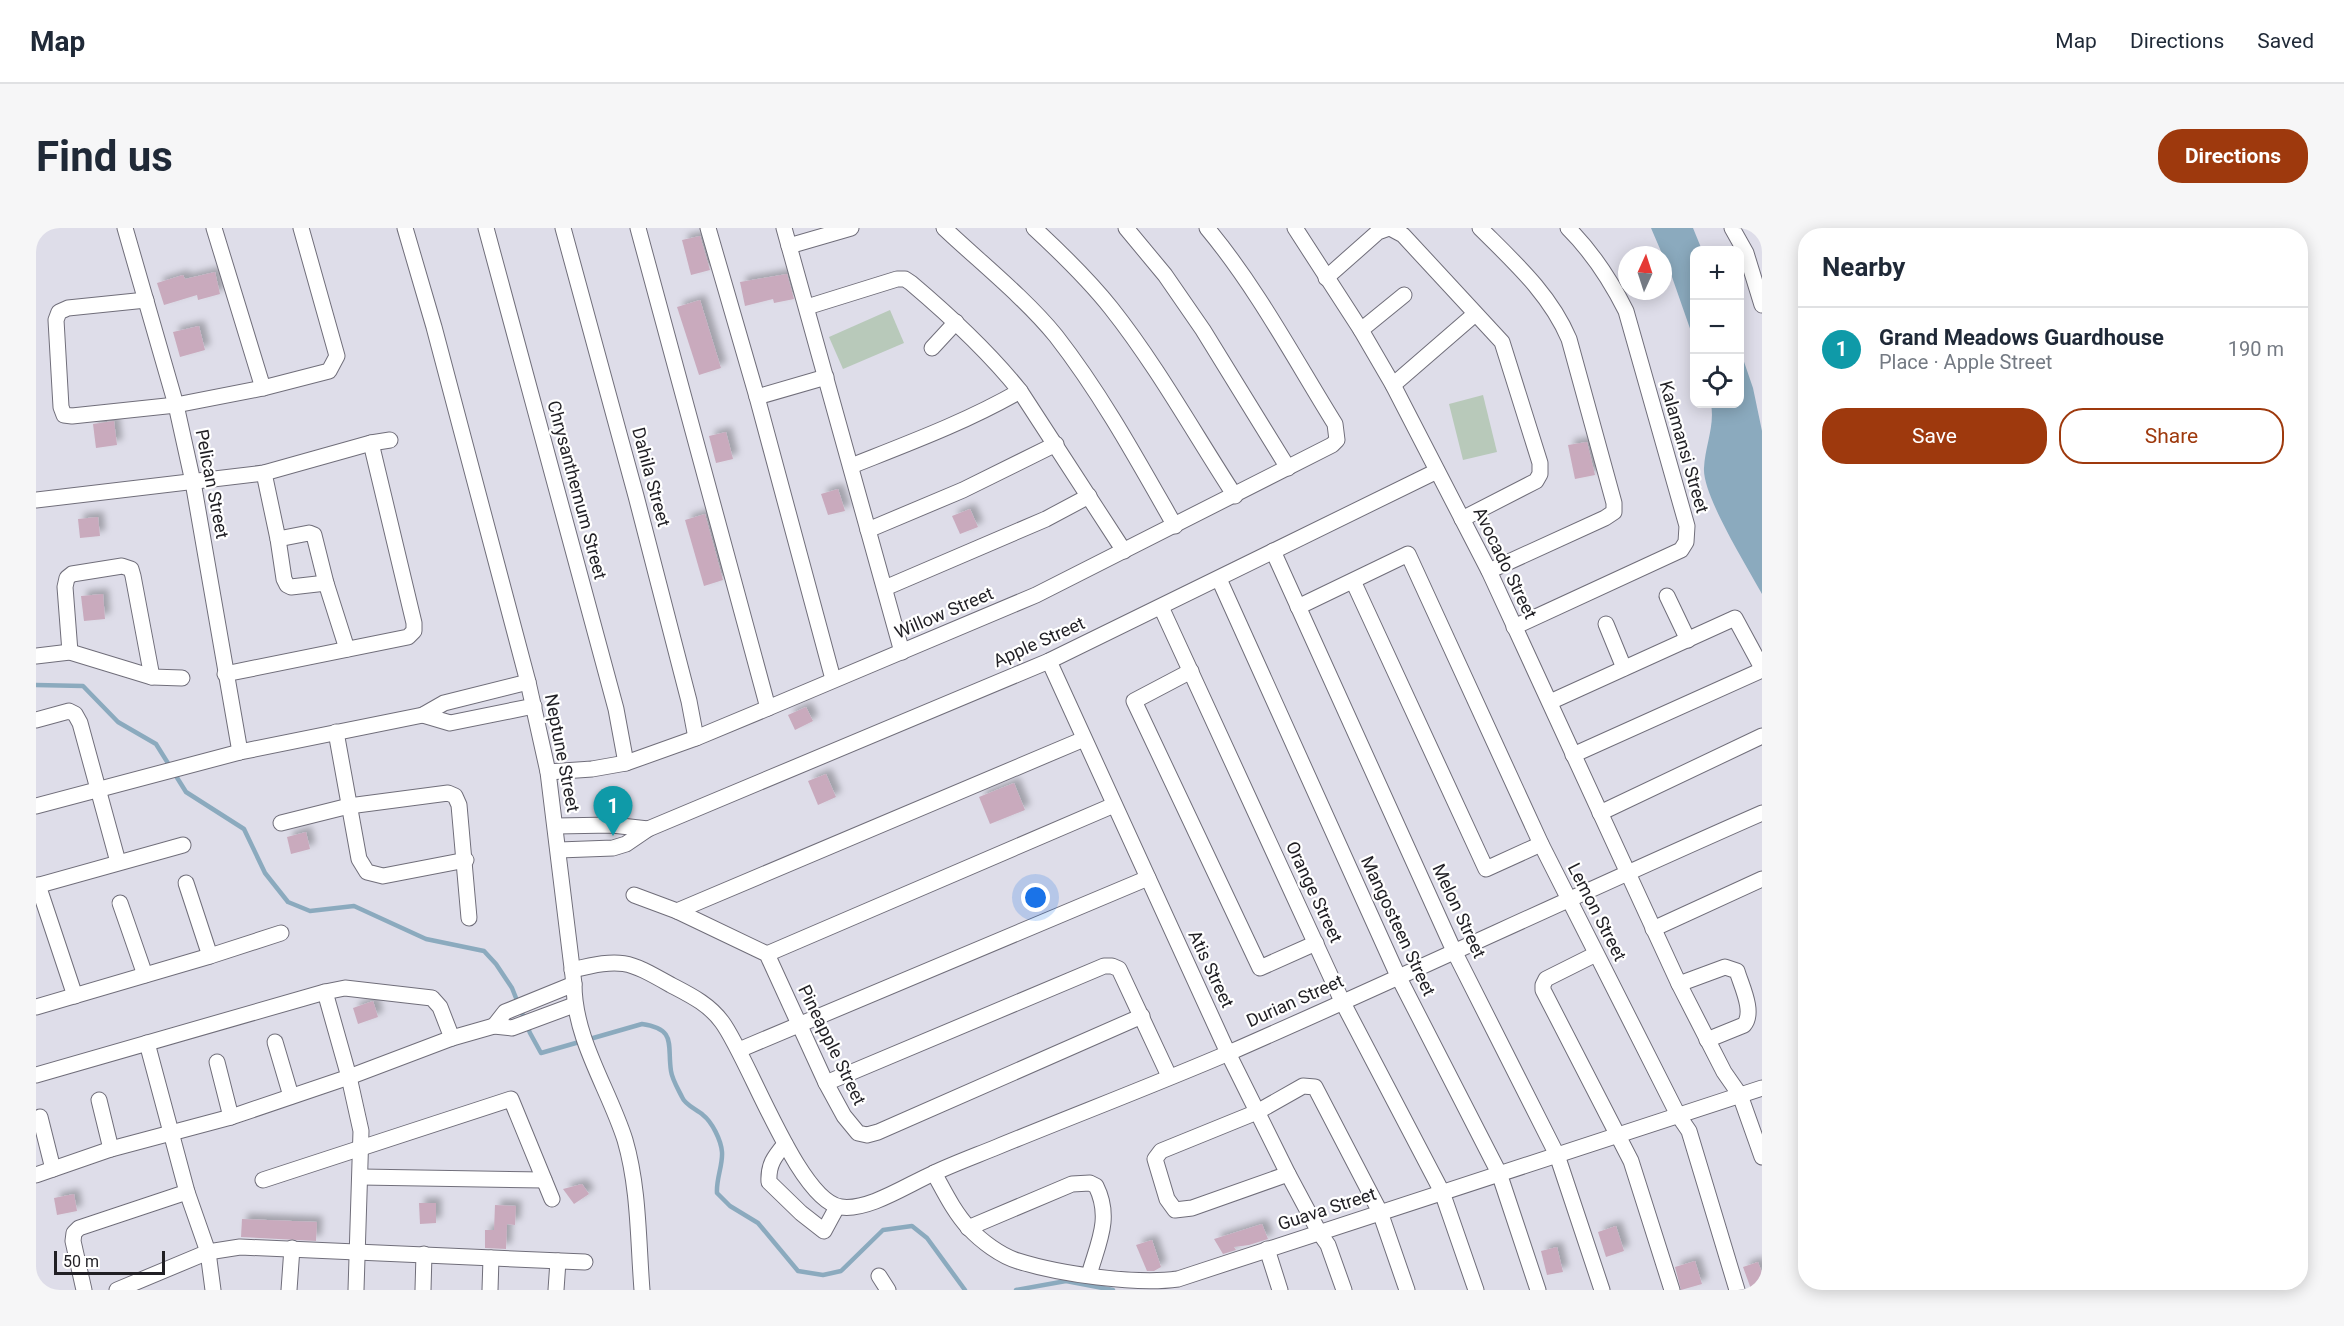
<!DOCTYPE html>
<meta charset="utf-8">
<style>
:root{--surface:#fff;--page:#f6f6f7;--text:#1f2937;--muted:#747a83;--line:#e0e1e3;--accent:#9e390d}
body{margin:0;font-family:Roboto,sans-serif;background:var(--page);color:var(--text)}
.controls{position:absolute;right:18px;top:18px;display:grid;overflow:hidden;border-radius:12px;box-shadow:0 3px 15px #0003}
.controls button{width:54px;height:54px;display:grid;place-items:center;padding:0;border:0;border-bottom:2px solid var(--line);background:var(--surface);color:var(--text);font:30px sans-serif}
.compass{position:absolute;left:1582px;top:18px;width:54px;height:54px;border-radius:50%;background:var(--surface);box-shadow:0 3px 15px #0003;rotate:3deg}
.scale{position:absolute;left:18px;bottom:15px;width:111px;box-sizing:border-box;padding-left:6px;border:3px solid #201f24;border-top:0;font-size:16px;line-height:21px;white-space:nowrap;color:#201f24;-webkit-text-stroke:4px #fff;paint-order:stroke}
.you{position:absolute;left:1000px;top:670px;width:21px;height:21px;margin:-15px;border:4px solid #fff;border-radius:50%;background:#1a73e8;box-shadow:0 0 0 9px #1a73e833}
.badge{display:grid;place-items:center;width:39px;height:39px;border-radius:50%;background:var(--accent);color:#fff;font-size:20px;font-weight:700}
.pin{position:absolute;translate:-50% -50px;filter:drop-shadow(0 2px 3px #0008)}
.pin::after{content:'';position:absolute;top:32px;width:21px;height:18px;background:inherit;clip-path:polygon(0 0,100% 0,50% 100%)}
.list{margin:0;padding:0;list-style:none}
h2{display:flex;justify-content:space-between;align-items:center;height:78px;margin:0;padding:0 24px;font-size:26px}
h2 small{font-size:20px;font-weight:400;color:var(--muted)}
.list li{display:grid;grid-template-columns:39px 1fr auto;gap:18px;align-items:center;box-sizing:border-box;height:84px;padding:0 24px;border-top:2px solid var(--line)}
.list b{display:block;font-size:22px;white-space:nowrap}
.list p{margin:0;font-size:20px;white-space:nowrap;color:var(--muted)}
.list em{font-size:20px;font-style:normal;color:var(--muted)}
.actions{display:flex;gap:12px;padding:18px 24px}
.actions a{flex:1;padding:14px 0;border:2px solid var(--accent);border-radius:24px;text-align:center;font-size:21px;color:var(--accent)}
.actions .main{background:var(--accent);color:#fff}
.icon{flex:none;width:33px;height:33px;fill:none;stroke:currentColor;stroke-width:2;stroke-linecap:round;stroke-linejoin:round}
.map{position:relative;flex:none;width:1726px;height:1062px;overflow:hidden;border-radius:24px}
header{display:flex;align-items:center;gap:36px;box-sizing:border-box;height:84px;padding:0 30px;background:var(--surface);border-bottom:2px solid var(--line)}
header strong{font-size:28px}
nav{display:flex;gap:33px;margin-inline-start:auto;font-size:21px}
.intro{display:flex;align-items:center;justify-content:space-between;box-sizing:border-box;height:144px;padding:0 36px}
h1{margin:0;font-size:42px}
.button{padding:15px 27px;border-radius:24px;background:var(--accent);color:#fff;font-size:21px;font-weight:700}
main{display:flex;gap:36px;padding:0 36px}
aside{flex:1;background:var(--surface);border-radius:24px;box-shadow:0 3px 15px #0003}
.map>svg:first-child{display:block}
</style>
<header>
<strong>Map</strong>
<nav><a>Map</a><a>Directions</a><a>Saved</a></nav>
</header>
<div class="intro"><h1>Find us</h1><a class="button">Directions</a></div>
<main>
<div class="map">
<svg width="1726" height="1062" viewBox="0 0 1726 1062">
<defs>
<filter id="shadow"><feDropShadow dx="5.5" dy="-5.5" stdDeviation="3" flood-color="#0004"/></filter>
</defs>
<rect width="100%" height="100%" fill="#dedde9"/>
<!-- green -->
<g fill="#b8c9ba">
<path d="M 854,82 L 868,115 L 807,141 L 793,109 Z"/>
<path d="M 1447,167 L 1461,224 L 1427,232 L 1413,176 Z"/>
</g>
<!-- water -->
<g fill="#8baabe">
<path d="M 1615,0 L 1657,0 L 1666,22 L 1658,22 L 1658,112 L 1636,49 Z"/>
<path d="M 1704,122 L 1717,160 L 1726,203 L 1726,366 C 1712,340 1666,267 1668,240 C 1669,218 1679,198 1675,176 L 1704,176 Z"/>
</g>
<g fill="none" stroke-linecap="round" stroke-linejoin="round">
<!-- stream -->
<g stroke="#8baabe" stroke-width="4.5">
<path d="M 0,457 L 47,458 L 82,494 L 120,516 L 150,564 L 208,601 L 229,645 L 252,674 L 274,683 L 318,678 L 390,711 L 448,723 L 460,736 L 476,760 L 494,805 L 505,825 L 606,796 C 641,801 631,817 635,843 C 636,851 642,861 646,869 C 649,877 660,881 667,887 C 676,894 685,912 686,924 C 687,937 680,951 681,965 L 694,978 L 722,995 L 762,1043 L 787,1047 L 805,1043 L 847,1002 L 876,998 L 891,1010 L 929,1062"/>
<path d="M 980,1062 L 1030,1053 L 1077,1062"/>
</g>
</g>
<!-- building -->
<g fill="#c9aabd" filter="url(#shadow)">
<path d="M 664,8 L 674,42 L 655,47 L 646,12 Z"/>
<path d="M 179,44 L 184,66 L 162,72 L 161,67 L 128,77 L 121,55 L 147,47 L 149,51 Z"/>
<path d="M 751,46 L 758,71 L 738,75 L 737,71 L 709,78 L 704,54 Z"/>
<path d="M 664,72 L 685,140 L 663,147 L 641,79 Z"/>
<path d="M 163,98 L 169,122 L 144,129 L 137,104 Z"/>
<path d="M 78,193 L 81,217 L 60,220 L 57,196 Z"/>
<path d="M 690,204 L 697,231 L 680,235 L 673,208 Z"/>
<path d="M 1551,214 L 1559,247 L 1539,251 L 1532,217 Z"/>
<path d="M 802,261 L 809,283 L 792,287 L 785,266 Z"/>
<path d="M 934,281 L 942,299 L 924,306 L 916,288 Z"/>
<path d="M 669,286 L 687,352 L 668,358 L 649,292 Z"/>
<path d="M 62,289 L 64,308 L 44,310 L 42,291 Z"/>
<path d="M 67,366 L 69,391 L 48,393 L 45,368 Z"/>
<path d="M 770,479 L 777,493 L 759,502 L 752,487 Z"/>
<path d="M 790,546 L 800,569 L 782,577 L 772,553 Z"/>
<path d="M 978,555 L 989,582 L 954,596 L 943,569 Z"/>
<path d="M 270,604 L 274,621 L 255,626 L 251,609 Z"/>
<path d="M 337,773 L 342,789 L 322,796 L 317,780 Z"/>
<path d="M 546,956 L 553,966 L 538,976 L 527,961 Z"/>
<path d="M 38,966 L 41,983 L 21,987 L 18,970 Z"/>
<path d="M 383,975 L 400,975 L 400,995 L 384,996 Z"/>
<path d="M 459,977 L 480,978 L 479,997 L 471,996 L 470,1021 L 449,1020 L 449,1002 L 458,1002 Z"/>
<path d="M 206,991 L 281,994 L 280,1013 L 205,1009 Z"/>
<path d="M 1226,996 L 1232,1011 L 1213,1017 L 1198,1019 L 1200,1022 L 1187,1026 L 1178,1011 Z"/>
<path d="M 1580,998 L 1588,1023 L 1570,1029 L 1562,1004 Z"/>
<path d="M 1116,1012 L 1125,1039 L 1118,1043 L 1111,1043 L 1100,1017 Z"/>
<path d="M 1521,1019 L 1527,1044 L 1511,1047 L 1505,1023 Z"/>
<path d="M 1659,1033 L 1666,1056 L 1645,1062 L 1639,1039 Z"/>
<path d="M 1722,1034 L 1726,1045 L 1726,1058 L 1715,1061 L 1707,1039 Z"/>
</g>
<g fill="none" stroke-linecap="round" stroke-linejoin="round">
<!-- minor casing -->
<g stroke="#706e7a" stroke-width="17">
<g id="minor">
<path d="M 89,0 L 140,177 L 157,254 L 204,524"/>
<path d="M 178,0 L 227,160"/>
<path d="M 369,0 L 398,99 L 492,454 L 512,544 L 538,756 C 538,811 573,861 589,912 C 603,960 602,1012 606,1062"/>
<path d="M 450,0 L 580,481 L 590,535"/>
<path d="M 527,0 L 600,268 L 653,473 L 660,510"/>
<path d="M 602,0 L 732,480"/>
<path d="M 672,0 L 721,169 L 797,451"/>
<path d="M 748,0 L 866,424"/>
<path d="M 908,0 C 944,34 989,70 1020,108 C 1066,167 1102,233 1139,298"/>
<path d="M 998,0 C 1025,25 1052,51 1075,80 C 1121,138 1158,205 1199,268"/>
<path d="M 1090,0 L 1129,47 L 1167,102 L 1252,240"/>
<path d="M 1259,0 L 1325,102 L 1357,157 L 1453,343 L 1643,756 L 1688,844 L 1704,867 L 1726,929"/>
<path d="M 1354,0 L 1367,7 L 1466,114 L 1504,235 L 1504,246 L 1500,253 L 1426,291"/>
<path d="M 1444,0 C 1478,34 1514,66 1533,111 L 1578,275 L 1578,284 L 1569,290 L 1453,343"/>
<path d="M 1696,0 L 1710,25 L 1726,77"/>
<path d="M 753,18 L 815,0"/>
<path d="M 1290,50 L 1342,4 L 1353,0"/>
<path d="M 110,72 L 32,80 L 23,84 L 20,92 L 25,179 L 28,187 L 36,188 L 140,177 L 227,160 L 293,143 L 301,128 L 265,0"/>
<path d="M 771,79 L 861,51 L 869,51 L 875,55 C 914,88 952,123 984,163 L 1088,323"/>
<path d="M 1325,102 L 1368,67"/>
<path d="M 896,120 L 920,94"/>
<path d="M 1357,157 L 1439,86"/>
<path d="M 721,169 L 790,149"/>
<path d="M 815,238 C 873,215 930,194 984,163"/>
<path d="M 228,245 L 242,311 L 248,351 L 251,357 L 255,359 L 290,355"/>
<path d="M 0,272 L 228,245 L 335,215 L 354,212"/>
<path d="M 832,302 L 927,262 L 1020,216"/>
<path d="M 242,311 L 273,305 L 278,307 L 290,355 L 311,421"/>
<path d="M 1237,323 L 1418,723 L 1521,927 L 1566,1062"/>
<path d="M 1183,351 L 1362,748 L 1463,945 L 1502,1062"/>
<path d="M 1317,353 L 1450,641 L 1505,616"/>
<path d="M 849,360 L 1010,291 L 1053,268"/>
<path d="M 1631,368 L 1652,412"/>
<path d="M 1125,379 L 1306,773 L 1406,964 L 1440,1062"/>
<path d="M 1262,379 L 1372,326 L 1505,616 L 1642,887 L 1653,903 L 1701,1062"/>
<path d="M 1570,396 L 1588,440"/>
<path d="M 1478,399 L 1645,322 L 1650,314 L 1651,298 L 1590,83 C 1574,51 1557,25 1532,0"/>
<path d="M 34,424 L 29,359 L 31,350 L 36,346 L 86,338 L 95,341 L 97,348 L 116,449"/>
<path d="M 0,428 L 34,424 L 116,449 L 146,450"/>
<path d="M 1013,433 L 1192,825 L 1252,946 L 1283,1004 L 1292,1017 L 1308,1062"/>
<path d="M 1155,443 L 1098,473 L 1224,740 L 1280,715"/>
<path d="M 189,446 L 372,409 L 378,403 L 378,395 L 335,215"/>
<path d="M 1514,474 L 1699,390 L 1726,440"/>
<path d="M 387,487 L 414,495 L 498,478"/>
<path d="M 0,492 L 33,483 L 39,486 L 44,495 L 82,634"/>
<path d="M 300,504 L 323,631 L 331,644 L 347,648 L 430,632"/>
<path d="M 1537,527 L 1726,442"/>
<path d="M 512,544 L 556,541 L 590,535 L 660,510 L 732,480 L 1000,367 L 1296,217 L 1301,212 L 1299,196 C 1258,130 1221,60 1171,0"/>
<path d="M 0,578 L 204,524 L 387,487 L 408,475 L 492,454"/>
<path d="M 1564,585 L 1726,508"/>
<path d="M 245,595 L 313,578 L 412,565 L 419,568 L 423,577 L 433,690"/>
<path d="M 520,598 L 576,597 L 612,601"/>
<path d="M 523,622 L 577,620 L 590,616 L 612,601 L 1013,433 L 1401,243"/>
<path d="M 150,655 L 174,728"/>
<path d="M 2,657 L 39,768"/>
<path d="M 0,658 L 147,617"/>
<path d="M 598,667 L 641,683 L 731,726 L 790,855 L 808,888 L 822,905 L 831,907 L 842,904 L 1106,788"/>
<path d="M 84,675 L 109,747"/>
<path d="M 641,683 L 1048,511"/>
<path d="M 1617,701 L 1726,651"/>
<path d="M 731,726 L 1078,577"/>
<path d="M 1560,726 L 1510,751 L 1507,757 L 1507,762 L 1595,933 L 1636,1062"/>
<path d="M 536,742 C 586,730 591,732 635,757 C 654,767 673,776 686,794 C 713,830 762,973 805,979 C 832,983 871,957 896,946 C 917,936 939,928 961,919 C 1039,887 1118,857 1195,824 C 1373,746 1548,663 1726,585"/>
<path d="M 1643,756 L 1689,739 L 1701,743 C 1705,757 1719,784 1708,797 L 1671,812"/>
<path d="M 289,764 L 313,849 L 325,903 L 320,1062"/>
<path d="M 0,779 L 174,728 L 245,705"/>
<path d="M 458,798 L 469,784 L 538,756"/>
<path d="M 239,814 L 255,868"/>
<path d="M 111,815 L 151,964 L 172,1024 L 177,1062"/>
<path d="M 703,822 L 1112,650"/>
<path d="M 181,834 L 195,889"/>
<path d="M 0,847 L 289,764 L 309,760 L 396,770 L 404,779 L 416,810"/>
<path d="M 790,855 L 1068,738 L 1076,738 L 1083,741 L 1133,848"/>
<path d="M 63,872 L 75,921"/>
<path d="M 4,889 L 17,941"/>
<path d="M 749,916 C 738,929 732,937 733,954 L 765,985 L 788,1003 L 801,979"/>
<path d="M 898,945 C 908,963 918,984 933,1000 C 945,1013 965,1028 982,1033 C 1023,1046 1100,1057 1142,1051 L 1726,860"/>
<path d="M 1252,946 L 1156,980 L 1139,982 L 1131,971 L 1119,931 L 1125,923 L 1221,884 L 1267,858 L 1279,859 L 1344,984 L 1371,1062"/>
<path d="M 0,947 L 75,921 L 195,889 L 313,849 L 416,810 L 458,798 L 476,800 L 538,777"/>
<path d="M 325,949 L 508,952"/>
<path d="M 227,952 L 475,871 L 516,971"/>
<path d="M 932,1000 L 1036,956 L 1054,955 L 1060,958 C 1076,990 1062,1015 1053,1047"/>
<path d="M 1231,1021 L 1244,1062"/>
<path d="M 843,1048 L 852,1062"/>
<path d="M 48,1062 L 37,1013 L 38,1005 L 43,1000 L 151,964"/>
<path d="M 81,1062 L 172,1024 L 204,1019 L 549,1034"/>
<path d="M 253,1062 L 256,1020"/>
<path d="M 387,1062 L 388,1026"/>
<path d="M 454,1062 L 455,1030"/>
<path d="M 520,1062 L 522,1033"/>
</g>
</g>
<!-- minor -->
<use href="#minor" stroke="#fff" stroke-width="15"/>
</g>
<g text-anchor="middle" stroke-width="4.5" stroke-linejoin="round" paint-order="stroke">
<!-- street labels -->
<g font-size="18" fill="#201f24" stroke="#fff">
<text transform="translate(1648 219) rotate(74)" y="6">Kalamansi Street</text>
<text transform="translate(615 249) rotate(75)" y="6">Dahila Street</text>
<text transform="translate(176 256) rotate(79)" y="6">Pelican Street</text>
<text transform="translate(541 262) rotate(75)" y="6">Chrysanthemum Street</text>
<text transform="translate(1469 335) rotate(64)" y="6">Avocado Street</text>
<text transform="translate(908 385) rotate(-23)" y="6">Willow Street</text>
<text transform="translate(1003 414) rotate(-24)" y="6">Apple Street</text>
<text transform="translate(526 525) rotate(79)" y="6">Neptune Street</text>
<text transform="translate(1278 664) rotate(65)" y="6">Orange Street</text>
<text transform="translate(1423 683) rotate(65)" y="6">Melon Street</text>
<text transform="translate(1561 684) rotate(63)" y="6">Lemon Street</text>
<text transform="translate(1362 698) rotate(65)" y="6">Mangosteen Street</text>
<text transform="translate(1175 741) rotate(65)" y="6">Atis Street</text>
<text transform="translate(1259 773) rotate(-24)" y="6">Durian Street</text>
<text transform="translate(796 817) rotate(64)" y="6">Pineapple Street</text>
<text transform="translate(1291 981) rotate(-18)" y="6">Guava Street</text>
</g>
</g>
</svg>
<div class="controls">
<button>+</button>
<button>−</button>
<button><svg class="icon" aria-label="locate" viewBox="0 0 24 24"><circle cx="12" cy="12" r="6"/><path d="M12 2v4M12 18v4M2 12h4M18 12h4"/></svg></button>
</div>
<svg class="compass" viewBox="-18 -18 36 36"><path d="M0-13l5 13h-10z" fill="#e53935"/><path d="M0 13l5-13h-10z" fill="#747a83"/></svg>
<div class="scale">50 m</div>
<div class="you"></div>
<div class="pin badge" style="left:577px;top:608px;background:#0f9aa8">1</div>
</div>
<aside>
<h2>Nearby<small></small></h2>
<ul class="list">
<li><span class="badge" style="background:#0f9aa8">1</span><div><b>Grand Meadows Guardhouse</b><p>Place · Apple Street</p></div><em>190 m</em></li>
</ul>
<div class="actions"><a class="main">Save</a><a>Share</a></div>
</aside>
</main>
